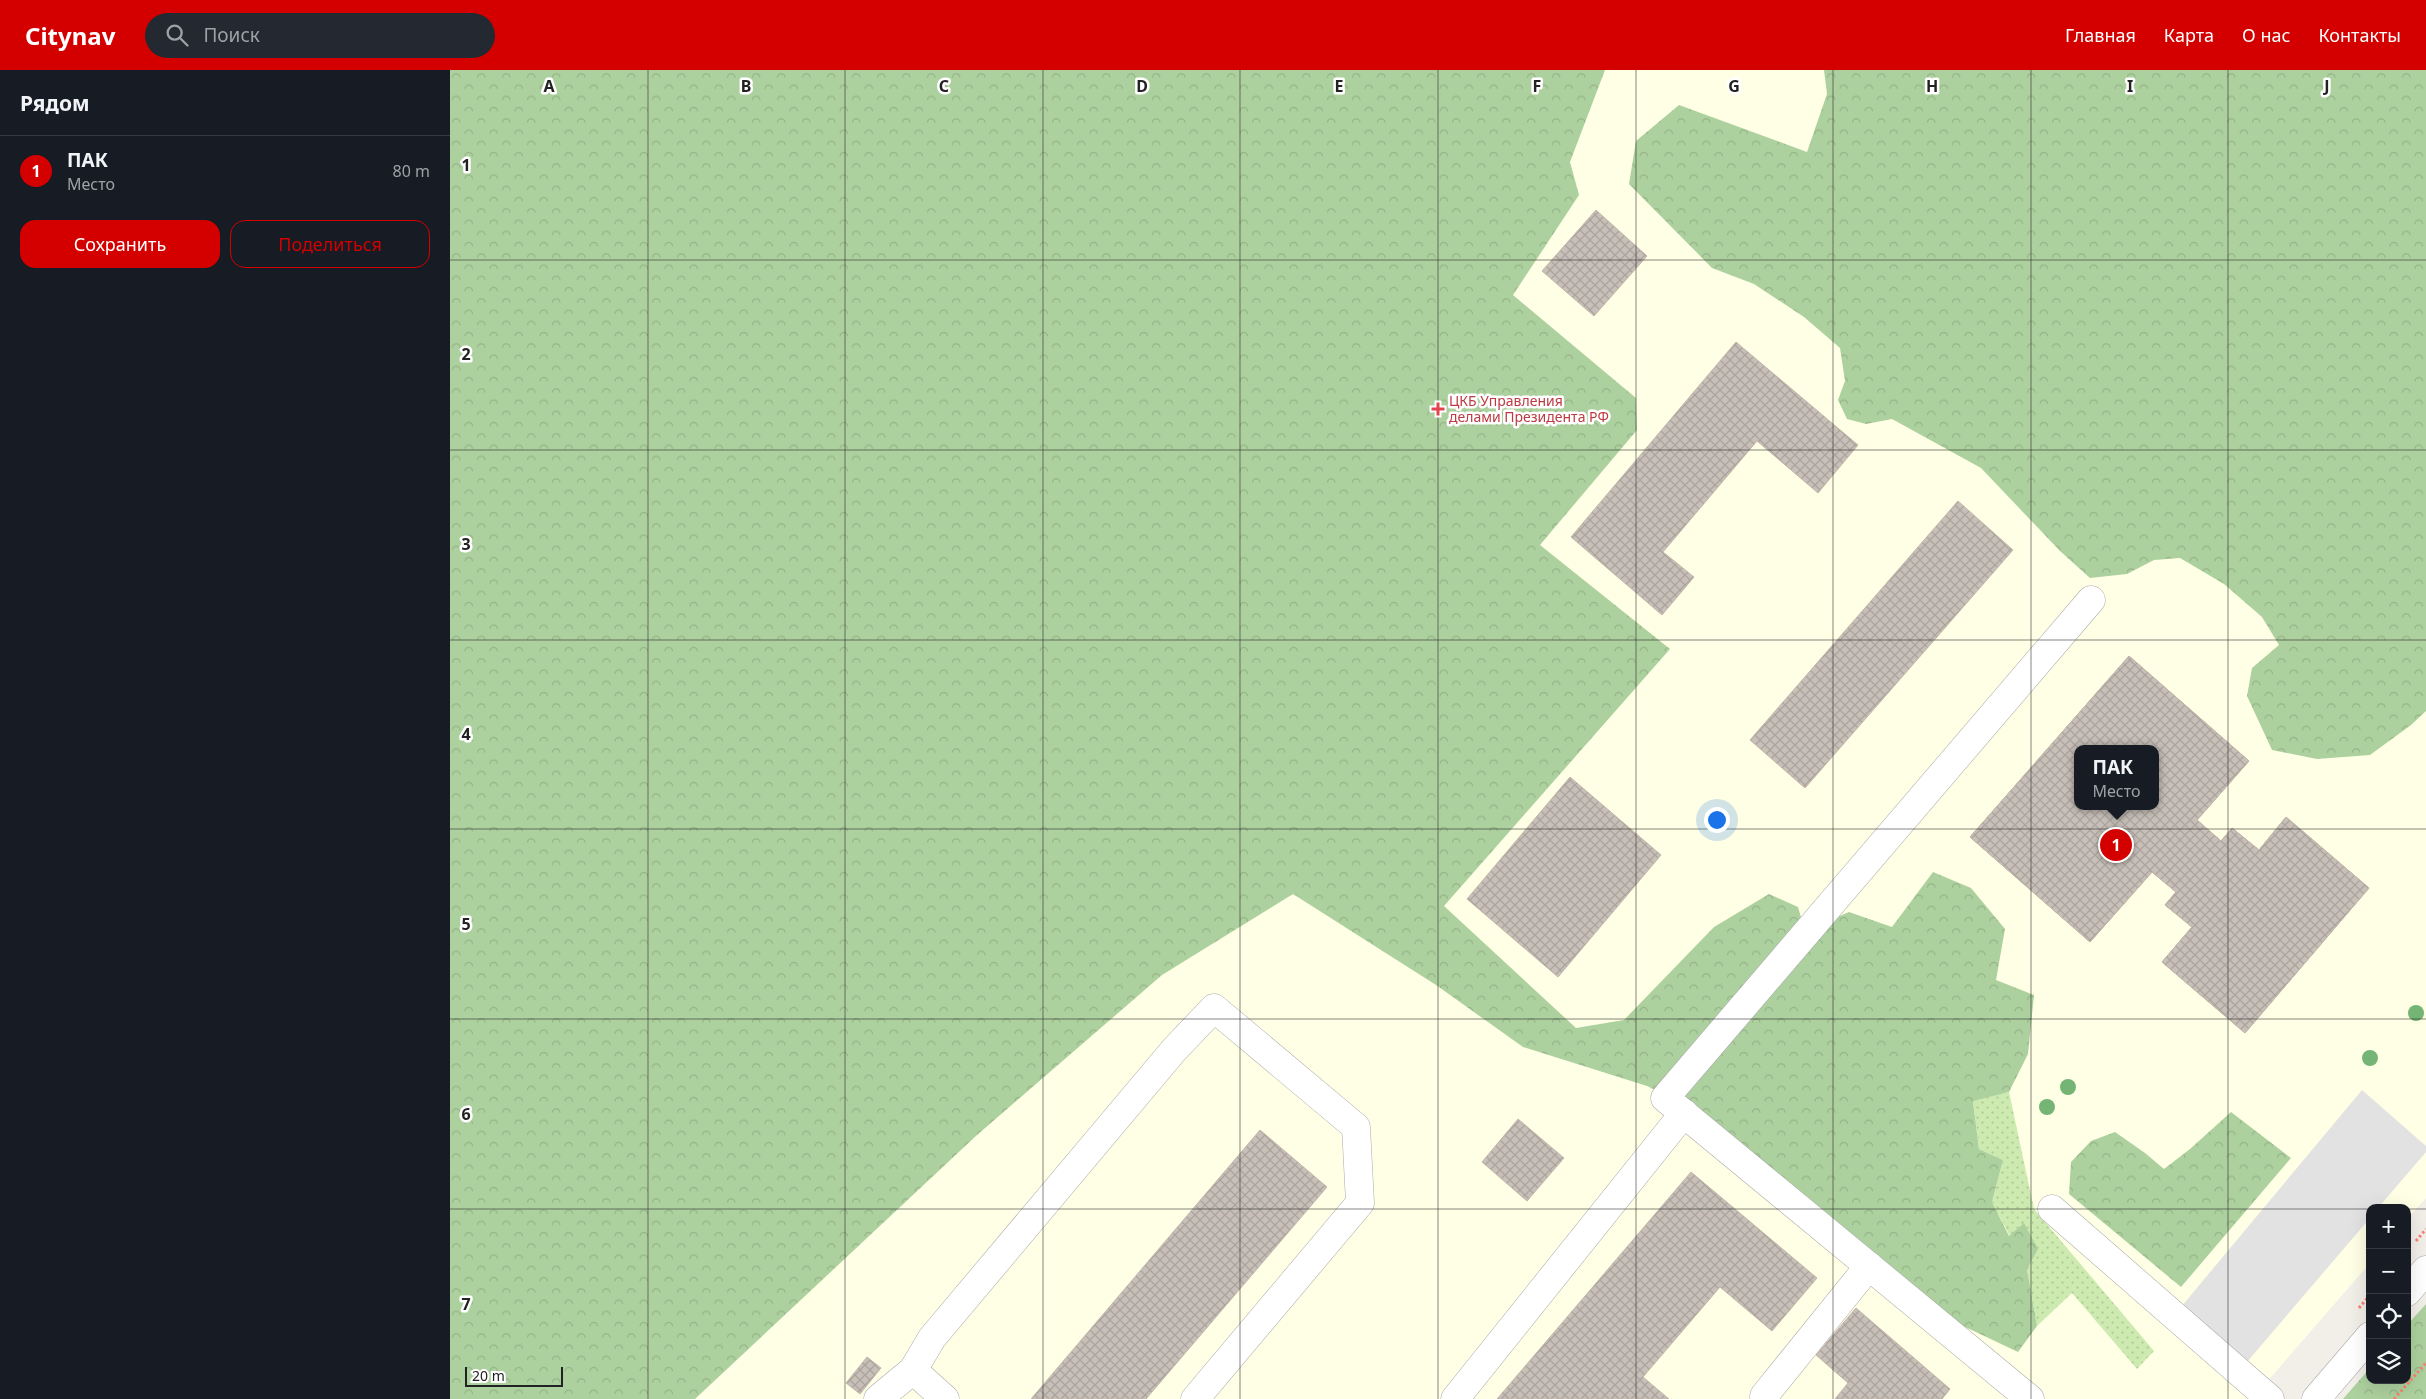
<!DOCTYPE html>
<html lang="ru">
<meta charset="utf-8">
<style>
:root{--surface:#171b24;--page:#242831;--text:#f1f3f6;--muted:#9ea1a6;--line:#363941;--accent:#d40000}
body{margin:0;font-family:"Noto Sans",sans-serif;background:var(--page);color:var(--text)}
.controls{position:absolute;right:15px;bottom:15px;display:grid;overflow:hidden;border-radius:10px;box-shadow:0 5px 20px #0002}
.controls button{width:45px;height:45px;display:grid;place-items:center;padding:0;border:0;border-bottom:1px solid var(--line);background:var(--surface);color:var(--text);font:25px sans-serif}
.scale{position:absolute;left:15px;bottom:12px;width:98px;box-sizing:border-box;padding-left:5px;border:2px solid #222;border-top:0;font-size:14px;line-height:18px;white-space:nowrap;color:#222;-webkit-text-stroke:4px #fff;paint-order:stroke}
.you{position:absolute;left:1266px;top:749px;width:18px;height:18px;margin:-12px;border:4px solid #fff;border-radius:50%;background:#1a73e8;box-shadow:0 0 0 8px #1a73e833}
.badge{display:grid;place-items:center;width:32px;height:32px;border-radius:50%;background:var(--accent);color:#fff;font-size:16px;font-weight:700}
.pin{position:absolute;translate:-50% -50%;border:2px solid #fff;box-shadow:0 1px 5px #0006}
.popup{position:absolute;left:1624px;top:675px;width:85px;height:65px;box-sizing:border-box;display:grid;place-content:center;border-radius:10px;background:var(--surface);filter:drop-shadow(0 1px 4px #0005);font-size:16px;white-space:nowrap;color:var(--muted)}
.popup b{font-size:19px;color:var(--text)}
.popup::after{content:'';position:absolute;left:50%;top:100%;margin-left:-10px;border:10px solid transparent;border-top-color:var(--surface)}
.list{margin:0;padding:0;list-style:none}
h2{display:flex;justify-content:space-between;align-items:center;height:65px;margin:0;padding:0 20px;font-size:21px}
h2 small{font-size:16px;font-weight:400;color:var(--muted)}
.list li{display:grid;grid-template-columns:32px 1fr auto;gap:15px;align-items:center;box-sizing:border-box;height:70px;padding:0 20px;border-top:1px solid var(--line)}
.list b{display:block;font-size:19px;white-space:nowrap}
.list p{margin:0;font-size:16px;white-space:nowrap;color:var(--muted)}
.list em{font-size:16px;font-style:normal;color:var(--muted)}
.actions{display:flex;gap:10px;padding:15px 20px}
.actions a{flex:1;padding:11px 0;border:1px solid var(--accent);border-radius:15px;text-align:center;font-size:18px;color:var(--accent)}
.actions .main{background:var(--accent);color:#fff}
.icon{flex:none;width:28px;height:28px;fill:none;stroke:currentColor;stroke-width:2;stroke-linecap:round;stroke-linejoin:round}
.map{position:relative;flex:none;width:1976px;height:1329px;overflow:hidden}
header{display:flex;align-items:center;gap:30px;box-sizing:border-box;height:70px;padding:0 25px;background:var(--accent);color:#fff}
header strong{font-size:24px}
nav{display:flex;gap:28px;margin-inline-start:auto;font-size:18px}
.search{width:350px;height:45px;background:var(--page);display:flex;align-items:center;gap:12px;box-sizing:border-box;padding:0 18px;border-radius:28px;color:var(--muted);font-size:19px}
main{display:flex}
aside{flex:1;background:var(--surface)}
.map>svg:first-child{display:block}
</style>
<header>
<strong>Citynav</strong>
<div class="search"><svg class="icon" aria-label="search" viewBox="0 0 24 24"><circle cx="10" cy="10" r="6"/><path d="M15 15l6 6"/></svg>Поиск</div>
<nav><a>Главная</a><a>Карта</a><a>О нас</a><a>Контакты</a></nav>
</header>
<main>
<aside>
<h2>Рядом<small></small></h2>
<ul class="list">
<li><span class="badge">1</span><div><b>ПАК</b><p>Место</p></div><em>80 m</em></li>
</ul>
<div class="actions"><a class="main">Сохранить</a><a>Поделиться</a></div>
</aside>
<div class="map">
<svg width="1976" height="1329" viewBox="0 0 1976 1329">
<defs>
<pattern id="grass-dots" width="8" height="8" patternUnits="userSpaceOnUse" patternTransform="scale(1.25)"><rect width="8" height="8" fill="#cdebb0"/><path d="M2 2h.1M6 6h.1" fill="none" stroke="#b0c997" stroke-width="1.8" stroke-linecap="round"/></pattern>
<pattern id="forest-crowns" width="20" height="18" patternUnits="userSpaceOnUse" patternTransform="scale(1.25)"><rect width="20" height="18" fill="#add19e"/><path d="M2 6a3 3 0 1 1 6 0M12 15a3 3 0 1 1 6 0" fill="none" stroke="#95b388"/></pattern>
<pattern id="building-cross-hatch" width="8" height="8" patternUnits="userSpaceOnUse" patternTransform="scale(1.25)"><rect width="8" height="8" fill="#c7bfb8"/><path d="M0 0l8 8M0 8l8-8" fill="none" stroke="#aba49e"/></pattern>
</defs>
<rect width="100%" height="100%" fill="#f2efe9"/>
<!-- education -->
<path fill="#ffffe5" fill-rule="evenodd" d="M 0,0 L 1976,0 L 1976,1128 L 1957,1149 L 1957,1138 L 1920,1138 L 1920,1193 L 1802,1329 L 0,1329 ZM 1627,679 L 1705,679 L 1705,736 L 1627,736 Z"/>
<!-- grass -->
<path fill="url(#grass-dots)" d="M 1559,1022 L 1584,1139 L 1704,1281 L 1687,1299 L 1622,1223 L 1587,1256 L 1577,1199 L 1542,1132 L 1553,1090 L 1529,1079 L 1523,1030 Z"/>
<!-- forest -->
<g fill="url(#forest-crowns)">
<path d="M 0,0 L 1155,0 L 1120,92 L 1129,125 L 1063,225 L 1186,328 L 1187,360 L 1090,475 L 1220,579 L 994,836 L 1126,958 L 1174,950 L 1264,857 L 1319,824 L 1348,837 L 1355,861 L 1399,842 L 1442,857 L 1483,802 L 1521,818 L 1555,859 L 1546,910 L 1584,925 L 1578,984 L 1559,1022 L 1523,1031 L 1529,1079 L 1553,1090 L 1542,1132 L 1559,1166 L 1574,1153 L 1588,1179 L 1577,1199 L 1587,1256 L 1568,1282 L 1492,1246 L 1215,1025 L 1197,1016 L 1073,977 L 986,915 L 843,824 L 712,905 L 527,1065 L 245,1329 L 0,1329 Z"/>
<path d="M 1374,0 L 1976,0 L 1976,641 L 1961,655 L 1920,685 L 1867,689 L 1822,680 L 1797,626 L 1802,598 L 1829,575 L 1812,547 L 1774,514 L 1730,488 L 1704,490 L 1677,504 L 1640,508 L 1610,481 L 1531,398 L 1442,349 L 1416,354 L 1397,349 L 1388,330 L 1395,311 L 1390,278 L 1354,247 L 1304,214 L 1262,198 L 1179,114 L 1186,71 L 1229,35 L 1357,82 L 1377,24 Z"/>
<path d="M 1781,1042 L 1841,1088 L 1731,1217 L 1619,1124 L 1621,1092 L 1641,1071 L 1665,1062 L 1695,1083 L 1714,1099 L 1740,1079 Z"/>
<path d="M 1976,1234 L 1976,1329 L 1893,1329 L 1920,1298 L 1920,1310 L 1957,1310 L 1957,1255 Z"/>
</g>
<!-- parking -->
<path fill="#e2e2e2" d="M 1912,1020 L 1976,1076 L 1976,1082 L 1928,1138 L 1920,1138 L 1920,1148 L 1797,1292 L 1731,1237 Z"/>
<!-- building -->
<g fill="url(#building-cross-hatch)" stroke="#c4b6ab" fill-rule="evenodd">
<path d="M 1146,140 L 1197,186 L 1144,246 L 1092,201 Z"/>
<path d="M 1286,272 L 1408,375 L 1368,423 L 1307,371 L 1213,482 L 1244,507 L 1212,545 L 1121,467 Z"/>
<path d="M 1508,431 L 1563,480 L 1355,718 L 1300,670 Z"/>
<path d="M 1679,586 L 1799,691 L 1747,750 L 1771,771 L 1782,758 L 1809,780 L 1836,747 L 1919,818 L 1795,963 L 1712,892 L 1742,857 L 1715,835 L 1726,822 L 1702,802 L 1640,872 L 1520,767 ZM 1627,679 L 1705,679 L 1705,714 L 1717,724 L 1665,784 L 1614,739 L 1621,731 L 1627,736 Z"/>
<path d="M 1679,586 L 1799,691 L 1747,750 L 1771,771 L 1782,758 L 1809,780 L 1836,747 L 1919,818 L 1795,963 L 1712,892 L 1742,857 L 1715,835 L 1726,822 L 1702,802 L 1640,872 L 1520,767 ZM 1627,679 L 1705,679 L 1705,736 L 1627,736 Z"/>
<path d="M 1120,707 L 1211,785 L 1108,907 L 1017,829 Z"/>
<path d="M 1068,1049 L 1114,1088 L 1077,1131 L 1032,1092 Z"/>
<path d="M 810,1060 L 877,1117 L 696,1329 L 581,1329 Z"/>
<path d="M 1241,1102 L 1367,1208 L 1322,1261 L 1270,1217 L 1193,1307 L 1219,1329 L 1047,1329 Z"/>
<path d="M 1406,1238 L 1500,1319 L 1492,1329 L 1385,1329 L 1398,1313 L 1366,1285 Z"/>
<path d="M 417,1287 L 431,1298 L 410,1324 L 396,1313 Z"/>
</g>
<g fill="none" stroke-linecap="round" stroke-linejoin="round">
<!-- minor casing -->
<g stroke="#a9a9a9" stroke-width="29">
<g id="minor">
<path d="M 1602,1139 L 1820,1329"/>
<path d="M 1957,1222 L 1976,1200"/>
<path d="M 463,1300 L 495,1329"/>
<path d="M 1314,1326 L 1419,1196"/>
<path d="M 428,1329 L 463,1300 L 482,1268 L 724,980 L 764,938 L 906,1057 L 910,1133 L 745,1329"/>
<path d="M 1005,1329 L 1234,1043"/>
<path d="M 1580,1329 L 1215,1028 L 1641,530"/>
<path d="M 1866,1329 L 1920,1266"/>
</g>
</g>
<!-- path -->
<g stroke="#fa8072" stroke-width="3" stroke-dasharray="2.5 2.5" stroke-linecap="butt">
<path d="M 1966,1171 L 1976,1159"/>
<path d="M 1909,1238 L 1920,1225"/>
<path d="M 1944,1329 L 1976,1293"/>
</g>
<!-- minor -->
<use href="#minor" stroke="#fff" stroke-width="28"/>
</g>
<!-- trees -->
<g fill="#74b475">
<circle cx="1966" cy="943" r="8"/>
<circle cx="1920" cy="988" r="8"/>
<circle cx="1618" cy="1017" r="8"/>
<circle cx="1597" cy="1037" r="8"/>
</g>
<!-- grid -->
<path fill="none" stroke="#222" stroke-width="1" stroke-opacity="0.55" d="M 198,0 L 198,1329M 395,0 L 395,1329M 593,0 L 593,1329M 790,0 L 790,1329M 988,0 L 988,1329M 1186,0 L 1186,1329M 1383,0 L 1383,1329M 1581,0 L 1581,1329M 1778,0 L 1778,1329M 0,190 L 1976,190M 0,380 L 1976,380M 0,570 L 1976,570M 0,759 L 1976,759M 0,949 L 1976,949M 0,1139 L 1920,1139M 1957,1139 L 1976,1139"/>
<!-- markers -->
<path fill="#e0444e" stroke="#fff" stroke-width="2" d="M985.5 331.5h5v5h5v5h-5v5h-5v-5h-5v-5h5z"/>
<g text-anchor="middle" stroke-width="5" stroke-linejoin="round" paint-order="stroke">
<!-- health labels -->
<g font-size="14" fill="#be3a42" stroke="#fff" text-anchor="start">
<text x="999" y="336">ЦКБ Управления<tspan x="999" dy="16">делами Президента РФ</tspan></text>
</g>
</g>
<g font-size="16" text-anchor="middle" font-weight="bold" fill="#222" stroke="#fff" stroke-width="5" stroke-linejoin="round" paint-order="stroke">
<text x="99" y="22">A</text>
<text x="296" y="22">B</text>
<text x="494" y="22">C</text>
<text x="692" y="22">D</text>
<text x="889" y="22">E</text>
<text x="1087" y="22">F</text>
<text x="1284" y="22">G</text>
<text x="1482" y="22">H</text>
<text x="1680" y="22">I</text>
<text x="1877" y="22">J</text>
<text x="16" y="101">1</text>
<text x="16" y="290">2</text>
<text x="16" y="480">3</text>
<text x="16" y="670">4</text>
<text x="16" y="860">5</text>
<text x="16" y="1050">6</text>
<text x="16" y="1240">7</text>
</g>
</svg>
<div class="controls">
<button>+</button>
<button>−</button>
<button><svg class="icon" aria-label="locate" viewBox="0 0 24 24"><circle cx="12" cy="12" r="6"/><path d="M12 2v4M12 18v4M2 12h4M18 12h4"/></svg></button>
<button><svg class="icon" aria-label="layers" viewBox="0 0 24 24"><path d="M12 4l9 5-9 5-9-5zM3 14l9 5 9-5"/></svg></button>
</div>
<div class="scale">20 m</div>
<div class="you"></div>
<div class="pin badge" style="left:1666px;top:775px">1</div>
<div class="popup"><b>ПАК</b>Место</div>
</div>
</main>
